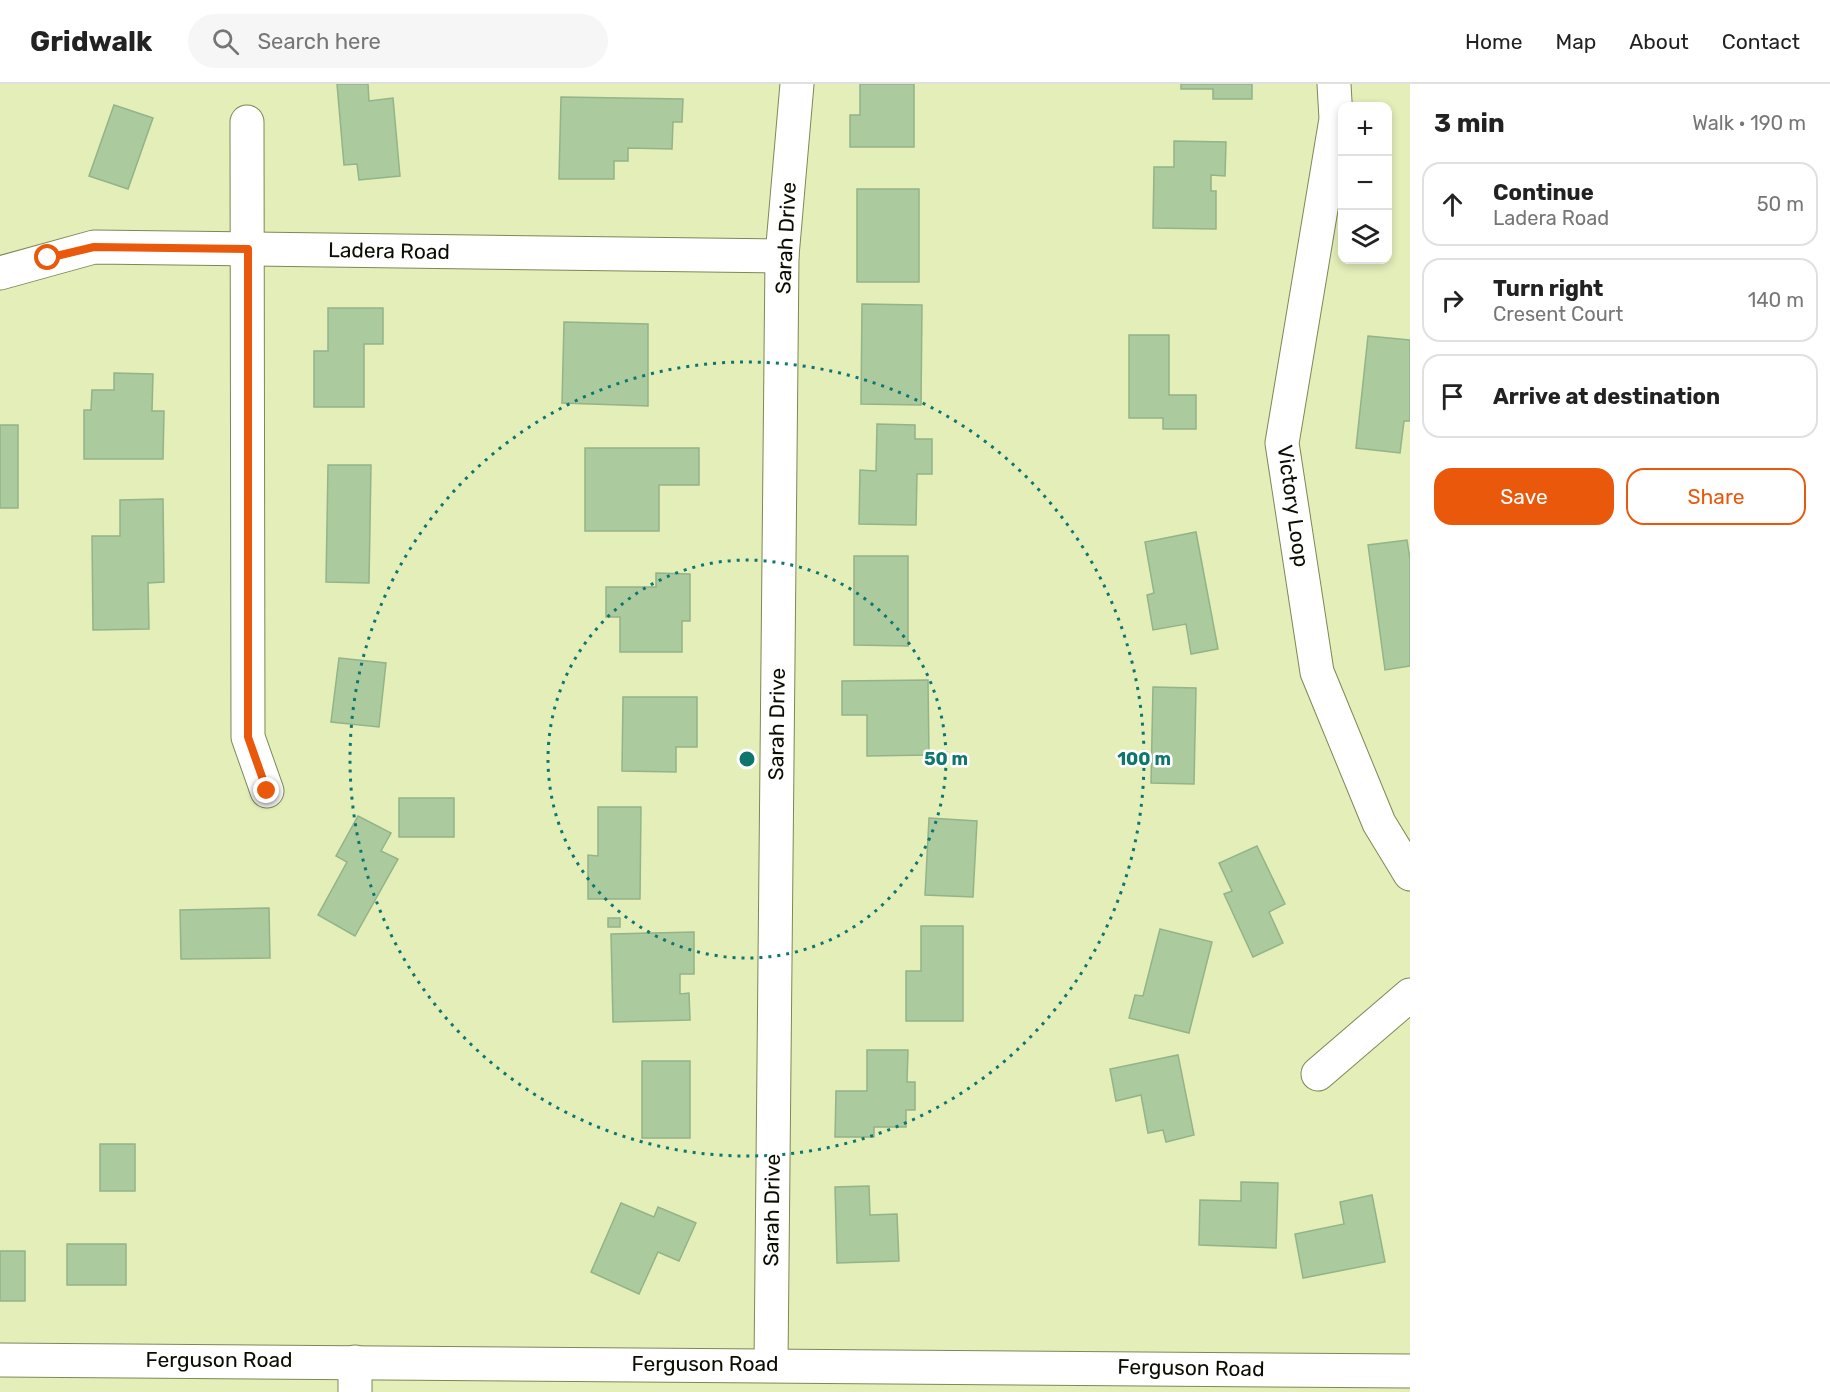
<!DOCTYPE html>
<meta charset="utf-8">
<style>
:root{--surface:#fff;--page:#f6f6f6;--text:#222;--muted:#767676;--line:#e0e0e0;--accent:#ea580c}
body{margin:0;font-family:Rubik,sans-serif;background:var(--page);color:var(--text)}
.controls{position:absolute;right:18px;top:18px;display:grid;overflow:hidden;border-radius:12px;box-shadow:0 3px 9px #0003}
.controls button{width:54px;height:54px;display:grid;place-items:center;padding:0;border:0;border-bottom:2px solid var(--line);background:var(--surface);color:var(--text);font:30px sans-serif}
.stop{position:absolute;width:18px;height:18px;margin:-14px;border:4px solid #ea580c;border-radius:50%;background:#fff}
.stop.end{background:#ea580c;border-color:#fff;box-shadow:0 2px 6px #0008}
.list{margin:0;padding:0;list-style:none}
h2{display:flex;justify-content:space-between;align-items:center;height:78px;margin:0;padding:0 24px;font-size:26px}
h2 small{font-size:20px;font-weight:400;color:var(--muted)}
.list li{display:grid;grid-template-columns:39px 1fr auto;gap:18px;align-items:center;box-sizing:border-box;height:84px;margin:0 12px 12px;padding:0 12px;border:2px solid var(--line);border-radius:18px}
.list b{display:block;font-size:22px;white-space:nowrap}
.list p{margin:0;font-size:20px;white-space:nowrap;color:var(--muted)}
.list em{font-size:20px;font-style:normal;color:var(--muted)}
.actions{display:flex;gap:12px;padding:18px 24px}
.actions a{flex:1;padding:14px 0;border:2px solid var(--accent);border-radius:18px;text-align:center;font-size:21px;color:var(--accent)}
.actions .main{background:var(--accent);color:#fff}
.icon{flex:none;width:33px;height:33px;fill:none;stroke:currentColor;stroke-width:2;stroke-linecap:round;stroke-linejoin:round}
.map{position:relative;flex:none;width:1410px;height:1308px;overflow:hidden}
header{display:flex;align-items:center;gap:36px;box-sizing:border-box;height:84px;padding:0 30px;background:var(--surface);border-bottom:2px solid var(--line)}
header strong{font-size:28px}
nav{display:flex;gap:33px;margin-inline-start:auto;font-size:21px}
.search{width:420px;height:54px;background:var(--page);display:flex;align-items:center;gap:15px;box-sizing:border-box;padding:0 21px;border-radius:33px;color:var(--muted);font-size:22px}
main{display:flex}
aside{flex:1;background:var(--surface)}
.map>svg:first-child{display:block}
</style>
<header>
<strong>Gridwalk</strong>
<div class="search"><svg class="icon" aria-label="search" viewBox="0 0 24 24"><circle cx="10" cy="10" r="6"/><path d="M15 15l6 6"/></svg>Search here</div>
<nav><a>Home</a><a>Map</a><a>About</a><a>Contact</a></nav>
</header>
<main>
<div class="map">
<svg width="1410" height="1308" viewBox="0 0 1410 1308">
<rect width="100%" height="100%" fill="#e3eeb9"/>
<!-- building -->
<g fill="#abcb9e" stroke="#94b388" stroke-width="1.5">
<path d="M 337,0 L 368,0 L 369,17 L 393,14 L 400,92 L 359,96 L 357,80 L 344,81 Z"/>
<path d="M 860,0 L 914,0 L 914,63 L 850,63 L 850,31 L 860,31 Z"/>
<path d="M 1181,0 L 1252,0 L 1252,15 L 1213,15 L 1213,5 L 1181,5 Z"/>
<path d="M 561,13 L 683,15 L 682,38 L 673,38 L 672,65 L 628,64 L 628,77 L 614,77 L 614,95 L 559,95 Z"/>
<path d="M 114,21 L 153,34 L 128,105 L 89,92 Z"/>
<path d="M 1174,57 L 1226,58 L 1225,92 L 1211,91 L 1211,107 L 1216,107 L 1216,145 L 1153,144 L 1154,83 L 1174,83 Z"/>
<rect x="857" y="105" width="62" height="93"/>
<path d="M 862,220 L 922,221 L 921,321 L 861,320 Z"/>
<path d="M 328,224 L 383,224 L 383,260 L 364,260 L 364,323 L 314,323 L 314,267 L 328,267 Z"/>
<path d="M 564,238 L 648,240 L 648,322 L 562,319 Z"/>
<path d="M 1129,251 L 1169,251 L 1169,311 L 1196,311 L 1196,345 L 1163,345 L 1163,334 L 1129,334 Z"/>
<path d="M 1368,252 L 1410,256 L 1410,337 L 1404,337 L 1400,369 L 1356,364 Z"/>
<path d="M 114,289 L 153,290 L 152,327 L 164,327 L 163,375 L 84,375 L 84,326 L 91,326 L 92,306 L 114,306 Z"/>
<path d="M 877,340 L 915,341 L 915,355 L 932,355 L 932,390 L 917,390 L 916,441 L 859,440 L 860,386 L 876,387 Z"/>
<rect x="0" y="341" width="18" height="83"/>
<path d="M 585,364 L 699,364 L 699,401 L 659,401 L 659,447 L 585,447 Z"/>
<path d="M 328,381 L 371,381 L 369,499 L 326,498 Z"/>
<path d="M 163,415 L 164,498 L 148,499 L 149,545 L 93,546 L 92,452 L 120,452 L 120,416 Z"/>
<path d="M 1196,448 L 1218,565 L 1191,570 L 1186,540 L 1153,546 L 1147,511 L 1154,509 L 1145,458 Z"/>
<path d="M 1407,456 L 1410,475 L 1410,582 L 1385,586 L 1368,461 Z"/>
<path d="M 854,472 L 908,472 L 908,562 L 854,561 Z"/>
<path d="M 656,489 L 690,490 L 690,537 L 682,537 L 682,568 L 620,568 L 620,533 L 606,533 L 606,503 L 656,503 Z"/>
<path d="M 339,574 L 386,579 L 379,643 L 331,638 Z"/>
<path d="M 928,596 L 929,671 L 867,672 L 867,631 L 842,631 L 842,597 Z"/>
<path d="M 1153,603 L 1196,604 L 1194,700 L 1151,699 Z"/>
<path d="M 623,613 L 697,613 L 697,663 L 676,663 L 676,688 L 622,687 Z"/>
<rect x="399" y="714" width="55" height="39"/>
<path d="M 598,723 L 641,723 L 640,815 L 588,815 L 588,771 L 598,772 Z"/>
<path d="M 358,732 L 391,749 L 381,767 L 398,775 L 355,852 L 318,831 L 347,778 L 336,772 Z"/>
<path d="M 929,734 L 977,737 L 973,813 L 925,811 Z"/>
<path d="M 1257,762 L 1285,820 L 1269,828 L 1283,859 L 1253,873 L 1224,810 L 1232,807 L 1219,779 Z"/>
<path d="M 269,824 L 270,874 L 181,875 L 180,826 Z"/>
<rect x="608" y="834" width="12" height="9"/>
<path d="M 921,842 L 963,842 L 963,937 L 906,937 L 906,887 L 921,887 Z"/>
<path d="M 1160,845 L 1212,858 L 1189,949 L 1129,934 L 1135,911 L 1143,912 Z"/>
<path d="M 694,848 L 694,890 L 680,890 L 680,910 L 689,909 L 690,936 L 613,938 L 611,850 Z"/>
<path d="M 867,966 L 908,966 L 907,998 L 915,998 L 915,1026 L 906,1026 L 906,1043 L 874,1043 L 874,1053 L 835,1053 L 836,1007 L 867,1007 Z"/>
<path d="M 1178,971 L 1194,1051 L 1166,1058 L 1163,1046 L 1148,1049 L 1141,1011 L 1116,1017 L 1110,985 Z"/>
<rect x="642" y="977" width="48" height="77"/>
<rect x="100" y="1060" width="35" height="47"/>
<path d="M 1241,1098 L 1278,1099 L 1276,1164 L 1199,1161 L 1200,1116 L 1241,1117 Z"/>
<path d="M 869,1102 L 870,1131 L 897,1130 L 899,1177 L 837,1179 L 835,1103 Z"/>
<path d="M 1372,1111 L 1385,1178 L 1303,1194 L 1295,1150 L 1344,1140 L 1340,1118 Z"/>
<path d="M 621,1119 L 654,1133 L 658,1123 L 696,1139 L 679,1177 L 658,1168 L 639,1210 L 591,1188 Z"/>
<rect x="67" y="1160" width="59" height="41"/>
<rect x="0" y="1167" width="25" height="50"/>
</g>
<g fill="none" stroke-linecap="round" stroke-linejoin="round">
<!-- minor casing -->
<g stroke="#7e8756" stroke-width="35">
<g id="minor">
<path d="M 1334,0 L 1336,35 L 1282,359 L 1317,588 L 1379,739 L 1410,790"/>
<path d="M 247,38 L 248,653 L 267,707"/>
<path d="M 0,189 L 94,163 L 782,172"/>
<path d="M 1318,990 L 1410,911"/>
<path d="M 0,1276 L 1410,1287"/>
<path d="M 771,1281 L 782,172 L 797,0"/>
<path d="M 355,1308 L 355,1278"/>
</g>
</g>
<!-- minor -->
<use href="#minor" stroke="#fff" stroke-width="33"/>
</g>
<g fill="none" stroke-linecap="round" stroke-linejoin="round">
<!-- route -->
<path stroke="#ea580c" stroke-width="8" d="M 48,174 L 94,163 L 248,165 L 248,653 L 267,707"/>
</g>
<!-- distance rings -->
<g fill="none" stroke="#0f766e" stroke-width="3" stroke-dasharray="3 6">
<circle cx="747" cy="675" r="199"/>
<circle cx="747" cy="675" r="397"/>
</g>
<g text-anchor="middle" stroke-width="5" stroke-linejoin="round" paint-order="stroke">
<!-- street labels -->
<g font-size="21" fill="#0a0d00" stroke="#fff">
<text transform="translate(786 154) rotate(-87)" y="7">Sarah Drive</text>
<text transform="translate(389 167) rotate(1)" y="7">Ladera Road</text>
<text transform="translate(1293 422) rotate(82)" y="7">Victory Loop</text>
<text transform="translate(777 640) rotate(-89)" y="7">Sarah Drive</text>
<text transform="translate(772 1126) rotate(-89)" y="7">Sarah Drive</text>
<text x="219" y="1283">Ferguson Road</text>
<text x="705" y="1287">Ferguson Road</text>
<text transform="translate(1191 1284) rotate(1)" y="7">Ferguson Road</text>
</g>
</g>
<circle cx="747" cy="675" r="9" fill="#0f766e" stroke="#fff" stroke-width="3"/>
<g font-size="18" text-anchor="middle" font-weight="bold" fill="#0f766e" stroke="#fff" stroke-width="5" stroke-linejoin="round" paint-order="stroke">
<text x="946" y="681">50 m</text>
<text x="1144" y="681">100 m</text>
</g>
</svg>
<div class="controls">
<button>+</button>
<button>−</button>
<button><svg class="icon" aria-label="layers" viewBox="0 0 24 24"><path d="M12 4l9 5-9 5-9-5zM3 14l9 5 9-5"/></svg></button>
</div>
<div class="stop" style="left:48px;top:174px"></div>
<div class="stop end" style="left:267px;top:707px"></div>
</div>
<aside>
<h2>3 min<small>Walk · 190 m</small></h2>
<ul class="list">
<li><svg class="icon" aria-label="ahead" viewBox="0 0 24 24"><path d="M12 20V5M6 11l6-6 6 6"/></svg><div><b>Continue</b><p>Ladera Road</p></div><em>50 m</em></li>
<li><svg class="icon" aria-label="right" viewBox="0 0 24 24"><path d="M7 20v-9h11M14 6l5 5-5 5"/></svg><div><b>Turn right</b><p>Cresent Court</p></div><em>140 m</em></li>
<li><svg class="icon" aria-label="arrive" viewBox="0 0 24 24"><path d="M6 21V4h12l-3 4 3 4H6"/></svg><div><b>Arrive at destination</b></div></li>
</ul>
<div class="actions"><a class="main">Save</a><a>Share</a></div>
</aside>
</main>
